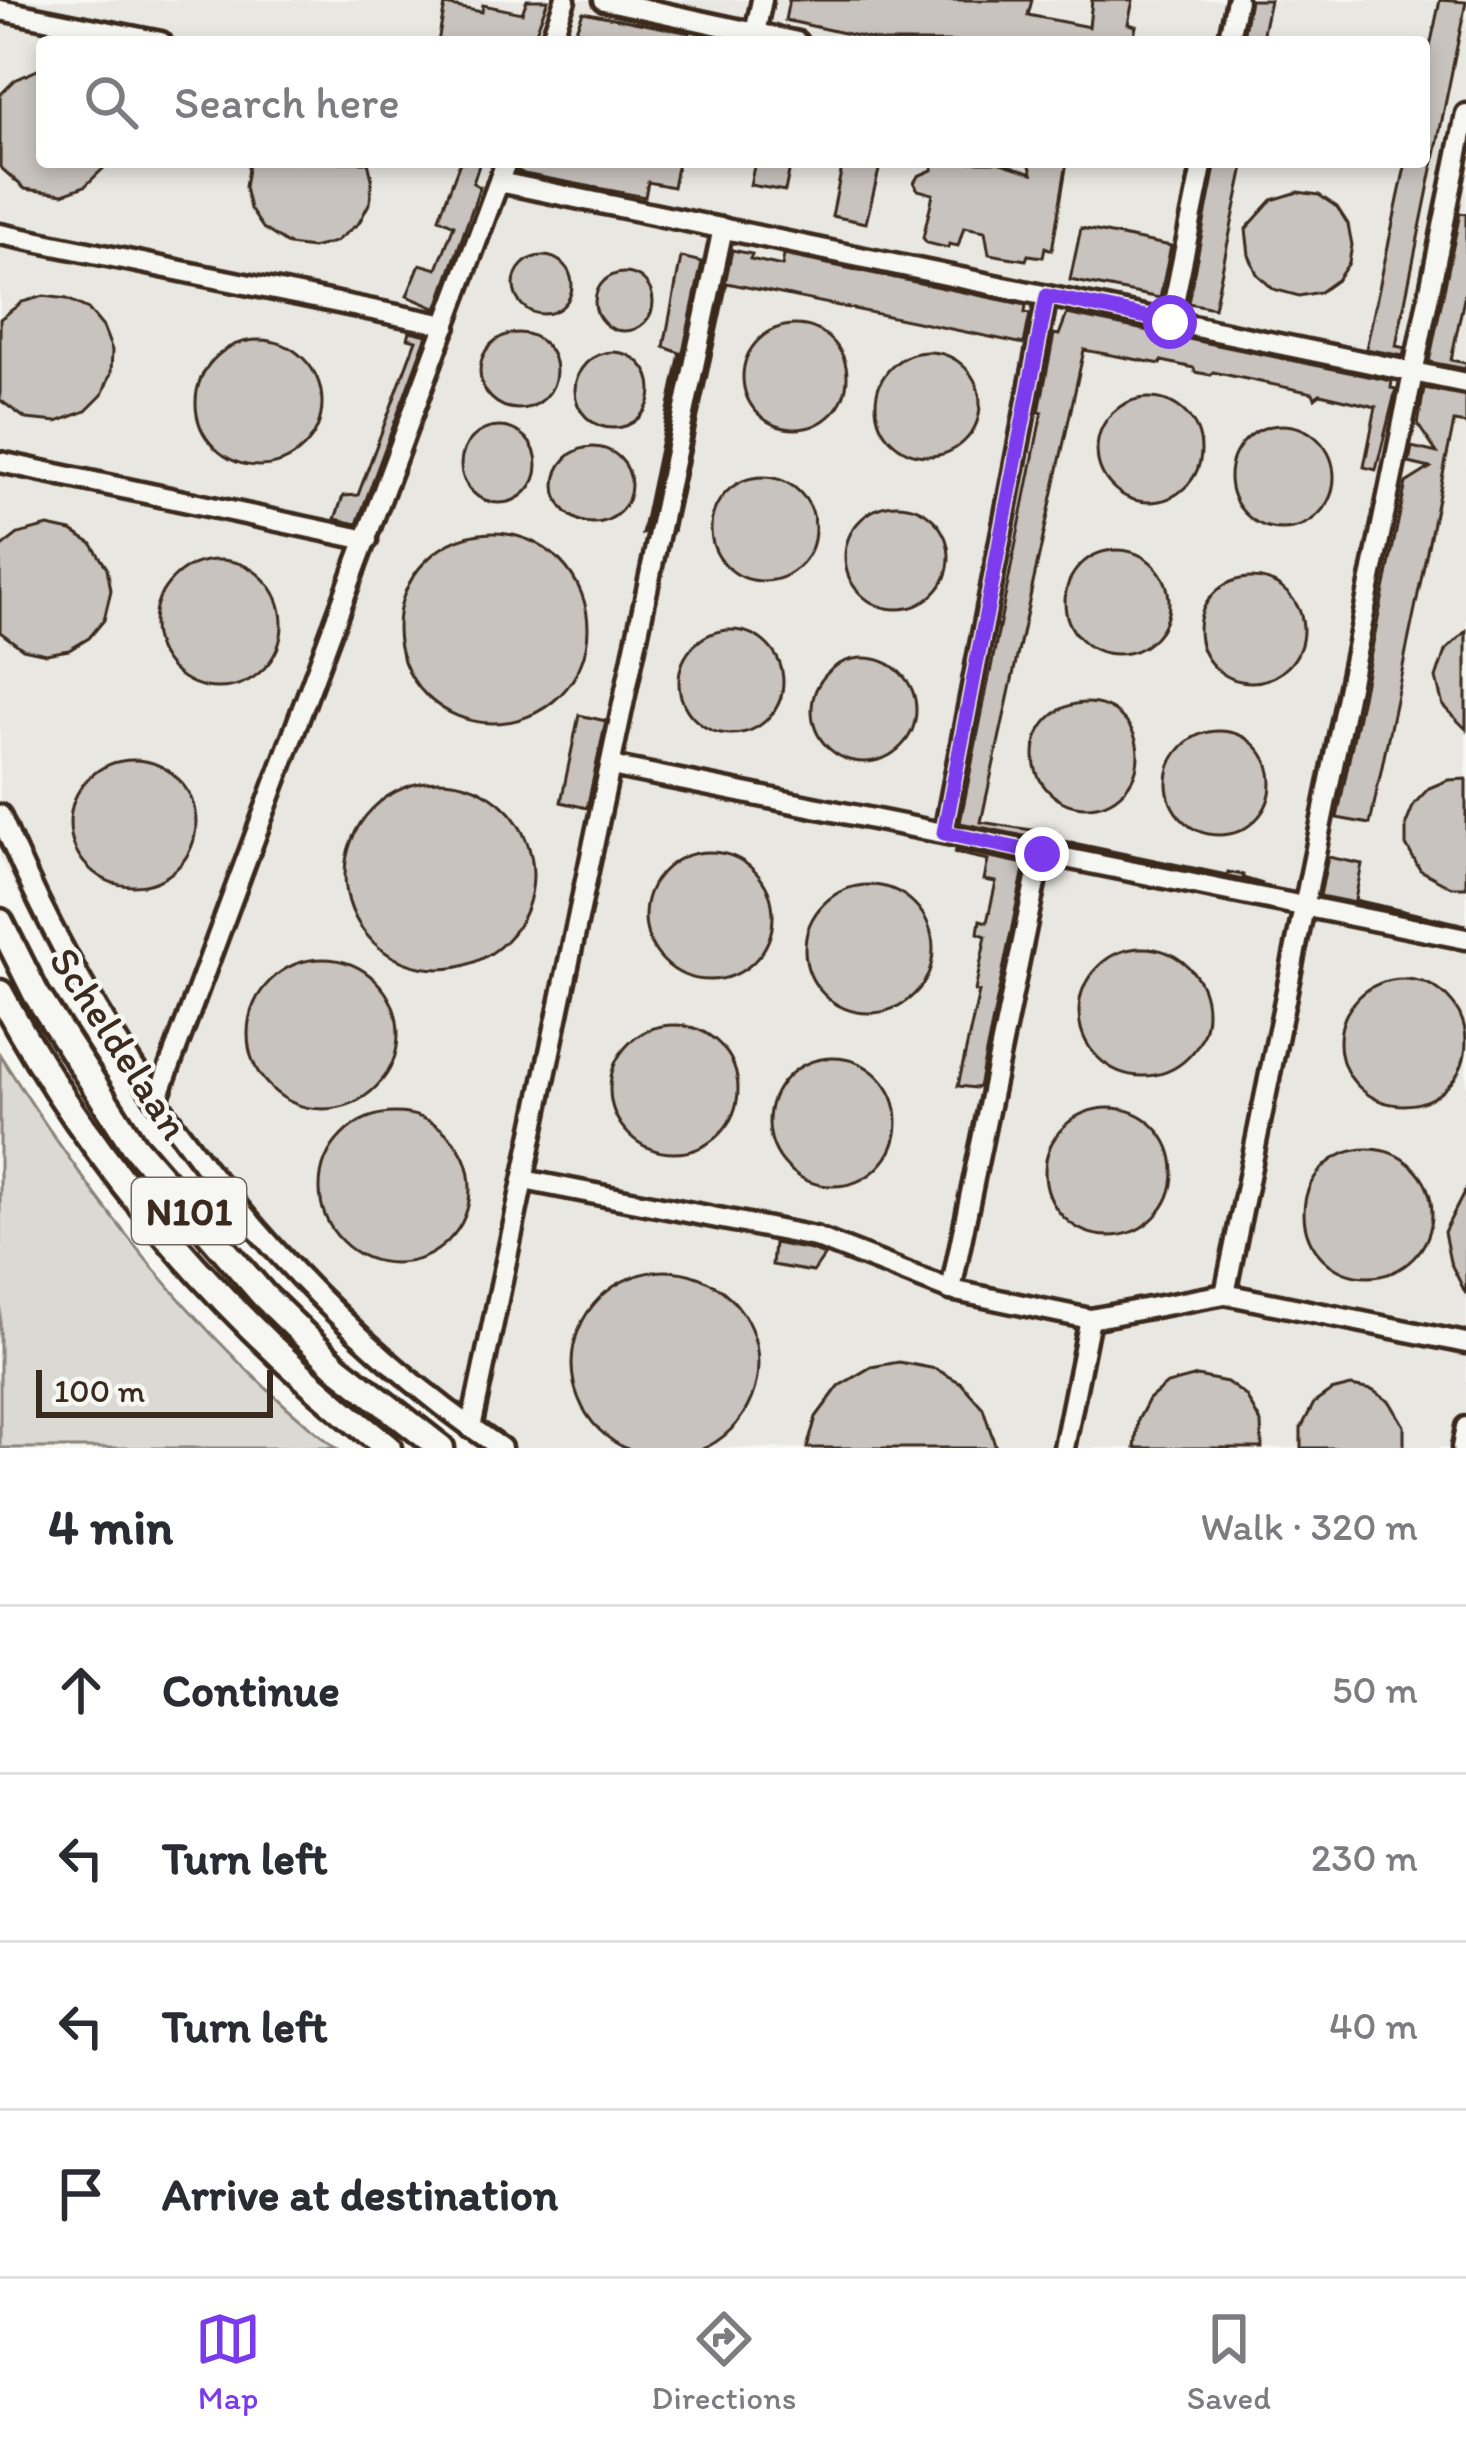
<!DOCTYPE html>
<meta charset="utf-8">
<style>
:root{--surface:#fff;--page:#f7f7f7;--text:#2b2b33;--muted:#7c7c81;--line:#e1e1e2;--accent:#7c3aed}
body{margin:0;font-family:Itim,sans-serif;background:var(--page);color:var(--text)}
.scale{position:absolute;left:36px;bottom:30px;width:237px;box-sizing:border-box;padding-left:12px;border:6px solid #3b2a1e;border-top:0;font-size:33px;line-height:42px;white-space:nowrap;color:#3b2a1e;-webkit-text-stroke:9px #f6f6f2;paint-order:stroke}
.stop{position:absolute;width:36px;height:36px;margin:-27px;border:9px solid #7c3aed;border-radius:50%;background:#fff}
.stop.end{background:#7c3aed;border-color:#fff;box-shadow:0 3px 12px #0008}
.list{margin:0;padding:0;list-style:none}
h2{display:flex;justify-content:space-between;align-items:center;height:156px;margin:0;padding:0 48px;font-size:51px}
h2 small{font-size:39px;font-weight:400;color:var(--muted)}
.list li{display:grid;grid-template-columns:78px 1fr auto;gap:36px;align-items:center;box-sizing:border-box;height:168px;padding:0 48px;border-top:3px solid var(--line)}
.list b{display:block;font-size:45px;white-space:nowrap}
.list em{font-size:39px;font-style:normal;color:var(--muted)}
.icon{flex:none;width:66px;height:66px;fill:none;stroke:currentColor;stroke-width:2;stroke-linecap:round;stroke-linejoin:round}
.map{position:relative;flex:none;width:1466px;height:1448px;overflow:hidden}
.search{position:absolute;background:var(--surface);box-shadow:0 6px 18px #0003;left:36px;right:36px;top:36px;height:132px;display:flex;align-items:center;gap:30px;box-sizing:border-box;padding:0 42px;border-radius:12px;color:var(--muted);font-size:45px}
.sheet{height:828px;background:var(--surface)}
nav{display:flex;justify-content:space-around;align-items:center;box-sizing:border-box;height:168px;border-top:3px solid var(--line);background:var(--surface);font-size:33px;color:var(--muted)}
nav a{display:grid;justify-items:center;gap:6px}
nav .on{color:var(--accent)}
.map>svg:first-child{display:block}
</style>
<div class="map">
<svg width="1466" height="1448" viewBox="0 0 1466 1448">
<rect width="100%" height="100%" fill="#f6f6f2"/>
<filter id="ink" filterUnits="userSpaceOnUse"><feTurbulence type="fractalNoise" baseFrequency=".00833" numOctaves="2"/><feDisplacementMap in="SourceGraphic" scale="24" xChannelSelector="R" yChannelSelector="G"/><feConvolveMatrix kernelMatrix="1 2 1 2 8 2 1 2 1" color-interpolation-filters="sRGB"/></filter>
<g filter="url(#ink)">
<!-- built -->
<path fill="#e8e7e2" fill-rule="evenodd" d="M 0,0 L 1466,0 L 1466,1448 L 475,1448 L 363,1354 L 289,1282 L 226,1214 L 116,1068 L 72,998 L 0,857 ZM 42,42 L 1424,42 L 1424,162 L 42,162 Z"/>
<!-- green -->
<path fill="#dad9d3" stroke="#8a8278" stroke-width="3" d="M 0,1055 C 93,1201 199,1341 336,1448 L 0,1448 Z"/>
<!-- building -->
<g fill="#c8c3be" stroke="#3b2a1e" stroke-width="3">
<path d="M 527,0 L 548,0 L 532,42 L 438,42 L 445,5 L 482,12 L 483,5 L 522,13 Z"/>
<path d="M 789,0 L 1032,0 L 1028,15 L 1089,27 L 1092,0 L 1133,0 L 1128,24 L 1136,26 L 1133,42 L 884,42 L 785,20 Z"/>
<path d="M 1250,0 L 1270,0 L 1261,42 L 1242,42 Z"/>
<path d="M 1440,0 L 1466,2 L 1396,346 L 1405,348 L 1403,356 L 1366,349 L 1406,162 L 1424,162 L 1424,75 Z"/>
<path d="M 583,12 L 690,33 L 689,37 L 683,36 L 681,42 L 571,42 Z"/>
<path d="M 42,68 L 42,162 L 110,162 L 85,186 L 63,194 L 25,189 L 0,167 L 0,95 L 15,80 Z"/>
<path d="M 249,162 L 368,162 L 372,179 L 370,202 L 359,223 L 335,242 L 312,248 L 289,245 L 263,228 L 250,209 L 245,187 Z"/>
<path d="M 460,162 L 480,162 L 473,183 L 480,187 L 437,309 L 407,296 L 420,264 L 437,269 L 454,225 L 439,218 Z"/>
<path d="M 519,162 L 678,162 L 673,187 L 648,182 L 645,197 L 524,174 L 517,170 Z"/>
<path d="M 755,162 L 791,162 L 785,191 L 750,185 Z"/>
<path d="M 843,162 L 881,162 L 866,223 L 832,216 Z"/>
<path d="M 933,162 L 998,162 L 1032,173 L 1029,162 L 1067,162 L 1052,250 L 1045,247 L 1043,257 L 1028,255 L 1026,260 L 989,254 L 985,231 L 964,227 L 958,246 L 949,244 L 948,248 L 927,243 L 923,238 L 933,194 L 918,190 L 914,183 L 918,176 L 932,170 Z"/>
<path d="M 1216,162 L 1245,162 L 1214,308 L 1188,303 Z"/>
<path d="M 1298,192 L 1319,195 L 1337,207 L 1348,224 L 1352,245 L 1349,263 L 1337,280 L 1320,292 L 1299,296 L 1273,289 L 1257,274 L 1249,255 L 1246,229 L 1272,200 Z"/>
<path d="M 1460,213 L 1466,214 L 1466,289 L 1451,360 L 1466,363 L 1466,369 L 1429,362 Z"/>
<path d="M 1081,228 L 1171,246 L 1160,298 L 1070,280 Z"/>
<path d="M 732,250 L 752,254 L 750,259 L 782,266 L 784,255 L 1026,305 L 1025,313 L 1030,314 L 1024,344 L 727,283 L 673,532 Z"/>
<circle cx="543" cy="285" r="29"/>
<path d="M 681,257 L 702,262 L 645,533 L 642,534 L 680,353 L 664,347 Z"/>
<circle cx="624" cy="302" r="29"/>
<path d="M 44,296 L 67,299 L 88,309 L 103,327 L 112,350 L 111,373 L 102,395 L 86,411 L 57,422 L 26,419 L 0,400 L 0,319 L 22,302 Z"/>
<path d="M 1067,314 L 1392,381 L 1391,388 L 1396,389 L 1376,470 L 1364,467 L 1376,407 L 1320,394 L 1315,398 L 1313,393 L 1213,372 L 1211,375 L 1195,372 L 1194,368 L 1162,361 L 1161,364 L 1084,350 L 981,822 L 1044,832 L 1043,835 L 1059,840 L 1227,875 L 1228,872 L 1243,875 L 1243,878 L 1263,884 L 960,823 L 1042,412 L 1039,412 L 1054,334 L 1059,335 Z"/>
<circle cx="795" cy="377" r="52"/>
<path d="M 410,331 L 427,335 L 357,524 L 335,519 L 343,496 L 358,495 L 416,340 L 408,338 Z"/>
<circle cx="518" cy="371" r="38"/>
<circle cx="259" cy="403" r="63"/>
<circle cx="928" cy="404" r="52"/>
<circle cx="613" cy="390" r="38"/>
<path d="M 1424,388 L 1466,396 L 1466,424 L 1454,422 L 1370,824 L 1337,818 L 1406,483 L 1430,468 L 1409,463 L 1412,447 L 1437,453 L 1418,425 Z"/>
<circle cx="1149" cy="450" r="52"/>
<circle cx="1282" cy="477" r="52"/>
<circle cx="499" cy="465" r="38"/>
<circle cx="593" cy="485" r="38"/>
<circle cx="763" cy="529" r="52"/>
<circle cx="897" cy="557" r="52"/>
<path d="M 48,526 L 71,531 L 91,543 L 107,568 L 111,590 L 104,620 L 89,638 L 69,650 L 46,654 L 23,649 L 0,632 L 0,548 L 18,534 Z"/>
<circle cx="493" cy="628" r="95"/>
<circle cx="1117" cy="602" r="52"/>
<circle cx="218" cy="624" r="64"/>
<circle cx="1251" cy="630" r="52"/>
<circle cx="731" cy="682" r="52"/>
<path d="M 1466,631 L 1466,729 L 1443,706 L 1436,678 L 1445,651 Z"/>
<circle cx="864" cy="710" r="52"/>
<circle cx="1086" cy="755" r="52"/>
<path d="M 579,715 L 606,721 L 587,808 L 561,802 Z"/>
<circle cx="1219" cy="783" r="52"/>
<circle cx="133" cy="823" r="63"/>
<path d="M 1466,779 L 1466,887 L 1451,887 L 1420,870 L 1406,845 L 1406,824 L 1414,804 L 1429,788 L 1448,780 Z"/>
<circle cx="439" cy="875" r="94"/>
<path d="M 956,850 L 1025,864 L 979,1087 L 975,1088 L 958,1086 L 979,992 L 975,991 L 986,936 L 978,933 L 980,920 L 987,922 L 996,882 L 984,880 L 988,860 L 955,853 Z"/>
<circle cx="709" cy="916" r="64"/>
<path d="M 1328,857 L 1362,864 L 1355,900 L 1466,925 L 1320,896 Z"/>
<circle cx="869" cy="949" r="64"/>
<circle cx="1143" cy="1012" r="64"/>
<circle cx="323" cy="1034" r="75"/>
<circle cx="1403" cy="1042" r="63"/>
<circle cx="674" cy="1089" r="64"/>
<circle cx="833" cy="1122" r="64"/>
<circle cx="1109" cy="1172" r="64"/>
<circle cx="395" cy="1188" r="75"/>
<circle cx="1368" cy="1213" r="64"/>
<path d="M 1466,1189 L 1466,1294 L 1450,1262 L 1444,1232 Z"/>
<path d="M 774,1243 L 811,1250 L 825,1255 L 813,1272 L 772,1265 Z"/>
<circle cx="665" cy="1364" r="93"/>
<path d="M 899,1362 L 936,1369 L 961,1383 L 983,1408 L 996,1448 L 807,1448 L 816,1417 L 839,1386 L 871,1367 Z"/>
<path d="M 1197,1376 L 1227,1382 L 1246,1396 L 1261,1423 L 1262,1448 L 1135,1448 L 1138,1420 L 1149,1399 L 1167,1384 Z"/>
<path d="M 1351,1386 L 1372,1390 L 1390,1402 L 1404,1426 L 1404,1448 L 1301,1448 L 1301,1428 L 1314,1403 L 1331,1391 Z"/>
</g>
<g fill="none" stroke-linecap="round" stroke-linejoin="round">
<!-- minor casing -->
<g stroke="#3b2a1e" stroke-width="27">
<g id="minor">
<path d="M 604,0 L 797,42"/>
<path d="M 0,10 L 161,42"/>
<path d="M 755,33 L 762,0"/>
<path d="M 550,42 L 565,0"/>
<path d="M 1228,42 L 1237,0"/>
<path d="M 499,182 L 1466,383"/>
<path d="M 0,234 L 446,325"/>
<path d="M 1170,322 L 1203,162"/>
<path d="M 0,462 L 367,540"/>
<path d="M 611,766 L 1466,939"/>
<path d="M 0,815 C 101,1059 281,1300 501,1448"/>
<path d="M 944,833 L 1047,296"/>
<path d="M 157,1100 L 506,162"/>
<path d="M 524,1180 L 815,1237 L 951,1290 L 1090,1319 L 1225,1294 L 1466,1343"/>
<path d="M 951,1290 L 1041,854"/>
<path d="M 1225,1294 L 1466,114"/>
<path d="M 471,1428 L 723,228"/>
<path d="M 1064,1448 L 1090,1319"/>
<path d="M 1462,1448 L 1466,1427"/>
</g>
</g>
<!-- major casing -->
<g stroke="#3b2a1e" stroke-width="33">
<g id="major">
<path d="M 0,922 L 36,994 L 133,1145 L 264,1296 L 338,1368 L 441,1448"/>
<path d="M 0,993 C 94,1169 231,1325 388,1448"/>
</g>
</g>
<!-- minor -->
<use href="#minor" stroke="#f6f6f2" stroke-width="18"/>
<!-- major -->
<use href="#major" stroke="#f6f6f2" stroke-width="24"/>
</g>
</g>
<g fill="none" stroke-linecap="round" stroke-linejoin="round" filter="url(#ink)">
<!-- route -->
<path stroke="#7c3aed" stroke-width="15" d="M 1042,854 L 944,833 L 1047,296 L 1170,322"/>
</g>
<g text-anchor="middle" stroke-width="9" stroke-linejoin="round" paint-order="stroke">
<!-- shield labels -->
<rect fill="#f6f6f2" stroke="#73675e" stroke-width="3" x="132" y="1178" width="114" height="66" rx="9"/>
<g font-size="39" font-weight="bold" fill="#3b2a1e">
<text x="189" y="1225">N101</text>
</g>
<!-- street labels -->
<g font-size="42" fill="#3b2a1e" stroke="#f6f6f2">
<text transform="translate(120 1043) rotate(57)" y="15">Scheldelaan</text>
</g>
</g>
</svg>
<div class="scale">100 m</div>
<div class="stop" style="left:1170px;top:322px"></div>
<div class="stop end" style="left:1042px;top:854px"></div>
<div class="search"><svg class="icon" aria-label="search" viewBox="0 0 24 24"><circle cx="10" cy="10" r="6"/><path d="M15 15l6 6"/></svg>Search here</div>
</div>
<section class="sheet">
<h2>4 min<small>Walk · 320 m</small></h2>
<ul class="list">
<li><svg class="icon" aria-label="ahead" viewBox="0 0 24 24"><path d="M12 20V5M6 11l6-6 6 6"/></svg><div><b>Continue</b></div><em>50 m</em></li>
<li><svg class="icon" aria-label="left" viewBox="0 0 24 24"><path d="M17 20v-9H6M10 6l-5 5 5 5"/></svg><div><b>Turn left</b></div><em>230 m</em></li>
<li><svg class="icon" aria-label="left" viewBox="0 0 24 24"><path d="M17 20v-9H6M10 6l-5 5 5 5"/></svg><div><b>Turn left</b></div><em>40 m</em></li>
<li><svg class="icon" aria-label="arrive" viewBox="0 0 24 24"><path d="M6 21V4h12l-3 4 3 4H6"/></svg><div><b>Arrive at destination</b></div></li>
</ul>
</section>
<nav>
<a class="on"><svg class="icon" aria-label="map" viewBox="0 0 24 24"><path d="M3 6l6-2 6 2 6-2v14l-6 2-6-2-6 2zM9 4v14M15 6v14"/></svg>Map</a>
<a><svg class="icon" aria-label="directions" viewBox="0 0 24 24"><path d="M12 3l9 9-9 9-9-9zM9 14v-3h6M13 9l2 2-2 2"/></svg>Directions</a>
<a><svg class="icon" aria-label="saved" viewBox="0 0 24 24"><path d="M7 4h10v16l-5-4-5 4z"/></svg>Saved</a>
</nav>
